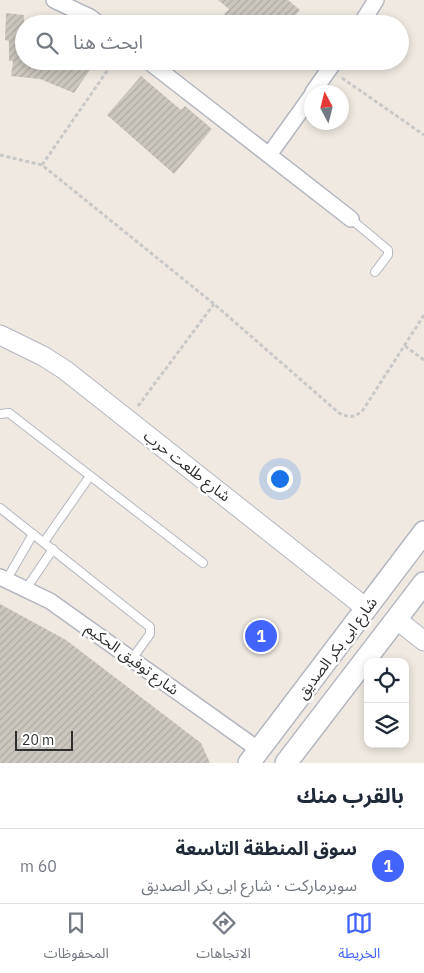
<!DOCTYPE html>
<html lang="ar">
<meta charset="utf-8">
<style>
:root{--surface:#fff;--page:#f6f6f7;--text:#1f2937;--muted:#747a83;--line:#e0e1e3;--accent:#4264fb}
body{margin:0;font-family:"IBM Plex Sans","Noto Sans Arabic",sans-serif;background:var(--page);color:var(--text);direction:rtl}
.controls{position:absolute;right:15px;bottom:15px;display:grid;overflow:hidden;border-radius:10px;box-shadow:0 2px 8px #0003}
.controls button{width:45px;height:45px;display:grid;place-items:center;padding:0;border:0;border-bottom:1px solid var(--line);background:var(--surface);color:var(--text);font:25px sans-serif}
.compass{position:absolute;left:304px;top:85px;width:45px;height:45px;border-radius:50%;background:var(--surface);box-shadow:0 2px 8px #0003;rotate:353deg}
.scale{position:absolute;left:15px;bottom:12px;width:58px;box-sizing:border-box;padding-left:5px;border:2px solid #2e2e2e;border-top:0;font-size:14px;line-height:18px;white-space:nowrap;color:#2e2e2e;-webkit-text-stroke:4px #fff;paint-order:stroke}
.you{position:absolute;left:279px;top:478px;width:18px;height:18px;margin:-12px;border:4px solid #fff;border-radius:50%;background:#1a73e8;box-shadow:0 0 0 8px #1a73e833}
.badge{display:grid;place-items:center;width:32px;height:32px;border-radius:50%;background:var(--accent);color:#fff;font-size:16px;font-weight:700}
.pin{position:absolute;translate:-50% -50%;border:2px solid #fff;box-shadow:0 1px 5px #0006}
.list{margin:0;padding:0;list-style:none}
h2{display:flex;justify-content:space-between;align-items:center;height:65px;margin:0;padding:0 20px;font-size:21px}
h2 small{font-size:16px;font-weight:400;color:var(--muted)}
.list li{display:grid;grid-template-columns:32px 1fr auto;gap:15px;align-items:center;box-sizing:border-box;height:75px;padding:0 20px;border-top:1px solid var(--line)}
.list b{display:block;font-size:19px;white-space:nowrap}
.list p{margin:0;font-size:16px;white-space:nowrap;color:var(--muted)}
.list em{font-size:16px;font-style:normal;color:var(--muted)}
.icon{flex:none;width:28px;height:28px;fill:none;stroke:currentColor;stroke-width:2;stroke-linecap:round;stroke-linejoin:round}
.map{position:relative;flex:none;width:424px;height:763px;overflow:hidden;direction:ltr}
.search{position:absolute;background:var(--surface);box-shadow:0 2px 8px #0003;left:15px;right:15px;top:15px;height:55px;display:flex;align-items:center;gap:12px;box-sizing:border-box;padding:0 18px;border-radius:28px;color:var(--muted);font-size:19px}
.sheet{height:140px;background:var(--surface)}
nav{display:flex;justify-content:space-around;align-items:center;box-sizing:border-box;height:70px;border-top:1px solid var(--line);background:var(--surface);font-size:14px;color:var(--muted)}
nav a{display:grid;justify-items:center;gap:2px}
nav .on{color:var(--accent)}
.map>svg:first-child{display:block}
</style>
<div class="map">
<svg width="424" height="763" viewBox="0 0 424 763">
<defs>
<pattern id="building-hatch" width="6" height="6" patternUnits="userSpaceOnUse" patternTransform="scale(1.25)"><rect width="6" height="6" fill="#cbc7bf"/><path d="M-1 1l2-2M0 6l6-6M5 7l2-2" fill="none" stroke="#afaba4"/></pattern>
</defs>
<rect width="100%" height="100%" fill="#efe9e1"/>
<!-- building -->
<g fill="url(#building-hatch)">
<path d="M 218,0 L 288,0 L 300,10 L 288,24 L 216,24 L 229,9 Z"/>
<path d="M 6,13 L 24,15 L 24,61 L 96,61 L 74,93 L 40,79 L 11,76 L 13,61 L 9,61 L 9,41 L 5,40 Z"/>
<path d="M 141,76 L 181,110 L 185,106 L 212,129 L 174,174 L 107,115 Z"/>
<path d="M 0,604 L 66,640 L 201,743 L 210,763 L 0,763 Z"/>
</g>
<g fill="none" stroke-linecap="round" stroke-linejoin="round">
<!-- service casing -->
<g stroke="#b4b7c1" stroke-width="10">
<g id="service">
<path d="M 351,219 L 388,250 L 388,255 L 375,272"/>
<path d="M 0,414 L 9,413 L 203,563"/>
<path d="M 0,508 L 150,627 L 150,634 L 132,659"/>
<path d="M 44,542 L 90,476"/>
<path d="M 7,579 L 33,534"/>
<path d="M 26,589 L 53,549"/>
</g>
</g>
<!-- minor casing -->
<g stroke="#b4b7c1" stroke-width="18">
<g id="minor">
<path d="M 54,0 L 90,17 L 99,24"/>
<path d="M 361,24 L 376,0"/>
<path d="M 148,61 L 351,219"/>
<path d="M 313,92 L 335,61"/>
<path d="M 269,155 L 312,95"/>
<path d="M 0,577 L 50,601 L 259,750"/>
</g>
</g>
<!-- tertiary casing -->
<g stroke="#b4b7c1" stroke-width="21">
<g id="tertiary">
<path d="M 0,335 L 43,356 L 65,370 L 367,609"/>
<path d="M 396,619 L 424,641"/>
</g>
</g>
<!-- secondary casing -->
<g stroke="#b4b7c1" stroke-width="24">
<g id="secondary">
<path d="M 249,763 L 424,532"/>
<path d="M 286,763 L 424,583"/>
</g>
</g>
<!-- path -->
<g stroke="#c9c9c9" stroke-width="3" stroke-dasharray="4 2.5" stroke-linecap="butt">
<path d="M 342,78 L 424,135"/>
<path d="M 0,155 L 42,165 L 214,304 L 339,413 C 349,418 355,418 363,410 L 424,315"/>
<path d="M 42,165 L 114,61"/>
<path d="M 405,346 L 424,360"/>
<path d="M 138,406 L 214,304"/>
</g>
<!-- service -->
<use href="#service" stroke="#fff" stroke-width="8"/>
<!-- minor -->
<use href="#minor" stroke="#fff" stroke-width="15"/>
<!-- tertiary -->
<use href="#tertiary" stroke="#fff" stroke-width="19"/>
<!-- secondary -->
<use href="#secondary" stroke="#fff" stroke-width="21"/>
</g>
<g text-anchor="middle" stroke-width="5" stroke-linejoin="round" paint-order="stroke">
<!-- street labels -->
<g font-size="15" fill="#2e2e2e" stroke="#fff">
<text transform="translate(187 466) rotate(38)" y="5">شارع طلعت حرب</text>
<text transform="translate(337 648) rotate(-53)" y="5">شارع ابى بكر الصديق</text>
<text transform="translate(132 659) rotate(36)" y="5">شارع توفيق الحكيم</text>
</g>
</g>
</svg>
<div class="controls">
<button><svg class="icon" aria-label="locate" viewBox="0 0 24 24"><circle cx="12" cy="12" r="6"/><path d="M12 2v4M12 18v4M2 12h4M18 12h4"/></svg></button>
<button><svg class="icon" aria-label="layers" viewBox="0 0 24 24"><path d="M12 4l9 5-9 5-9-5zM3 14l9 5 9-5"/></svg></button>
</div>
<svg class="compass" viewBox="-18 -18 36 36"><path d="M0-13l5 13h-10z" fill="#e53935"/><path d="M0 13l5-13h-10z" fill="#747a83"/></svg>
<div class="scale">20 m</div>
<div class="you"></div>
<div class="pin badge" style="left:261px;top:636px">1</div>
<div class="search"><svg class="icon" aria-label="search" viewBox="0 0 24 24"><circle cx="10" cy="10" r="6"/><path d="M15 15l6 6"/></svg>ابحث هنا</div>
</div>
<section class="sheet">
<h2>بالقرب منك<small></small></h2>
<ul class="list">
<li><span class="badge">1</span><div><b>سوق المنطقة التاسعة</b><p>سوبرماركت · شارع ابى بكر الصديق</p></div><em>60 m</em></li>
</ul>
</section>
<nav>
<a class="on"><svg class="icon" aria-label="map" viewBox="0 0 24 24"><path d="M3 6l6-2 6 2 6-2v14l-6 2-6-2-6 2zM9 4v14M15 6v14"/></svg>الخريطة</a>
<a><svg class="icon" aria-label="directions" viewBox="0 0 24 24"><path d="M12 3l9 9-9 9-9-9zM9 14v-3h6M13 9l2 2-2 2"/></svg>الاتجاهات</a>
<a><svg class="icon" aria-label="saved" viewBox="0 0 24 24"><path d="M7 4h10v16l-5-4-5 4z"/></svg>المحفوظات</a>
</nav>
